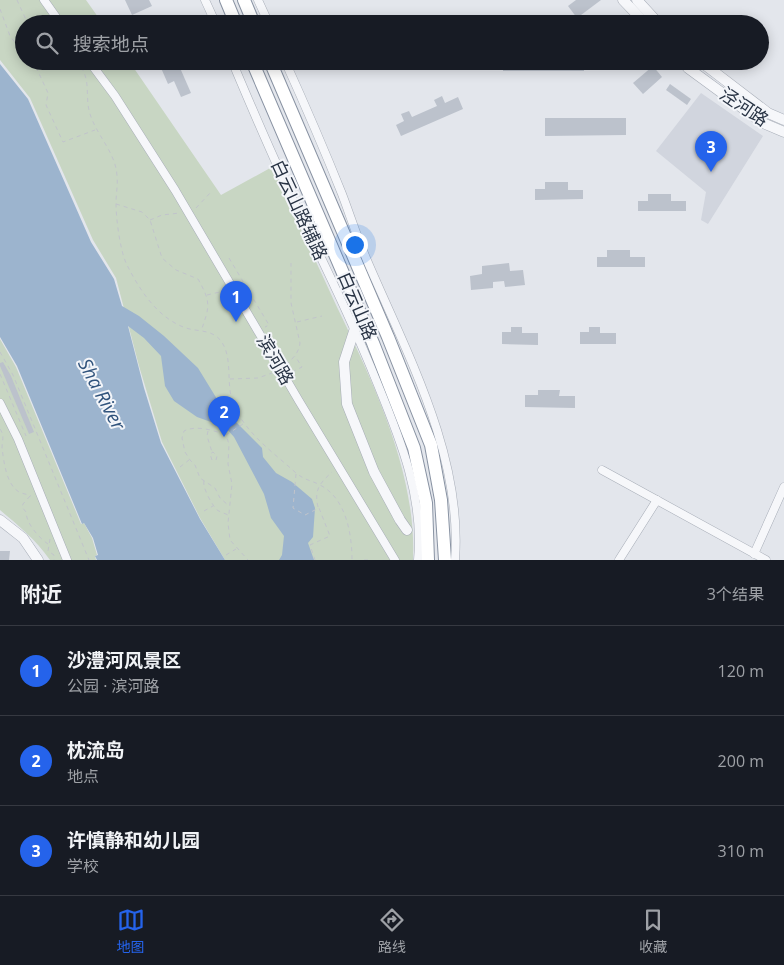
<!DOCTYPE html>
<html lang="zh">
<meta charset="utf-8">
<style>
:root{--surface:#171b24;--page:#242831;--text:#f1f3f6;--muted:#9ea1a6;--line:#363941;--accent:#2563eb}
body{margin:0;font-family:"Open Sans","Noto Sans SC",sans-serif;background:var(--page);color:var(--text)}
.you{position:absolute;left:354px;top:244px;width:18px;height:18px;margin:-12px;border:4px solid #fff;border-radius:50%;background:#1a73e8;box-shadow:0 0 0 8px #1a73e833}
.badge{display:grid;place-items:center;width:32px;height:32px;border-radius:50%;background:var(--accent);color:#fff;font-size:16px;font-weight:700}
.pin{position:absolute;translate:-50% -41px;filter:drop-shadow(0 1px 2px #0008)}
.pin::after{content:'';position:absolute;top:26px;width:18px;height:15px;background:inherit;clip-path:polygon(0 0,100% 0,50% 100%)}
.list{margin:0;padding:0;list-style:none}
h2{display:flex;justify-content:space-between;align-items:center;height:65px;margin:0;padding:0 20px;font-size:21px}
h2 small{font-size:16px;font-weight:400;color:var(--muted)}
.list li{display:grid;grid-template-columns:32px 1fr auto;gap:15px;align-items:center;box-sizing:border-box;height:90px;padding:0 20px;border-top:1px solid var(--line)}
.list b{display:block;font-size:19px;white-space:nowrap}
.list p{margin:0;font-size:16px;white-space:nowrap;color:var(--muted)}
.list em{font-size:16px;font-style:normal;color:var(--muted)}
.icon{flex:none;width:28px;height:28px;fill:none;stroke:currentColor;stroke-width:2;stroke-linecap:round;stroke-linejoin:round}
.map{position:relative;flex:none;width:784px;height:560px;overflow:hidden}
.search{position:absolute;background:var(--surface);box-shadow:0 2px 12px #0003;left:15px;right:15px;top:15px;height:55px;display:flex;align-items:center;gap:12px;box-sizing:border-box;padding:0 18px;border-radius:28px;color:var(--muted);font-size:19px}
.sheet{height:335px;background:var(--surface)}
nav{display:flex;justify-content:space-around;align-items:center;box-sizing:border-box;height:70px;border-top:1px solid var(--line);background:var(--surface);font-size:14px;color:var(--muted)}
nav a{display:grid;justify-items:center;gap:2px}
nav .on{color:var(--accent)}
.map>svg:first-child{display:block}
</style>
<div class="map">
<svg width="784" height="560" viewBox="0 0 784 560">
<rect width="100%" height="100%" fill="#e3e6ec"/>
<!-- built -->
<path fill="#d1d5de" d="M 701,93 L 763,136 L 708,224 L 701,220 L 706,192 L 656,151 Z"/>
<!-- green -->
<g fill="#c8d6c3">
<path d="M 0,0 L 86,0 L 103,24 L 24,24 L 24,61 L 129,61 L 221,195 L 272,167 C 293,213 315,259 336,305 C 373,382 417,473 413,560 L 225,560 L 200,518 L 162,442 L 139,366 L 116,278 L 93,240 L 30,98 L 0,60 Z"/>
<path d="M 0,339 L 16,367 L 81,524 L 84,523 L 92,538 L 97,555 L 95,556 L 96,560 L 50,560 C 36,540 18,525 0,510 Z"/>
</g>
<!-- water -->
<path fill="#9cb4ce" d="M 0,64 L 28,99 L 91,242 L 114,279 L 122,306 L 139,316 L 164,336 L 198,368 L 217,399 L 234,420 L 262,448 L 263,457 L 276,473 L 292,482 L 312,499 L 315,508 L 313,537 L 308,543 L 314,560 L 279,560 L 282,555 L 284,536 L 271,518 L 264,494 L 234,437 L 225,427 L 197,417 L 174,401 L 165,386 L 161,356 L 144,338 L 128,326 L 144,388 L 161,443 L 200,519 L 225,560 L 97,560 L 95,556 L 98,555 L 93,538 L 84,523 L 82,524 L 17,366 L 0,337 Z"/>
<!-- building -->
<g fill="#bcc2cc">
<path d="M 125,0 L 149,0 L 152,6 L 132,15 Z"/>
<path d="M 576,0 L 601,0 L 577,18 L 568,6 Z"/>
<path d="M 158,61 L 177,61 L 191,93 L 181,97 L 174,81 L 168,84 Z"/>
<rect x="503" y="61" width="81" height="10"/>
<path d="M 653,66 L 662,77 L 643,94 L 633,83 Z"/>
<path d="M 670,84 L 691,99 L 687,105 L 666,90 Z"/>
<path d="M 442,96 L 445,103 L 458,97 L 463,109 L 401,136 L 396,125 L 404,121 L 401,114 L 409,111 L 412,117 L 437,106 L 434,100 Z"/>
<path d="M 545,118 L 626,118 L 626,135 L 545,136 Z"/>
<path d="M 545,182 L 568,182 L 568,190 L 583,190 L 583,199 L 535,200 L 535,189 L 545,189 Z"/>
<path d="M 648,194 L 671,194 L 671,201 L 686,201 L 686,211 L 638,211 L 638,201 L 648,201 Z"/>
<path d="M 607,250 L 630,250 L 630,257 L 645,257 L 645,267 L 597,267 L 597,257 L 607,257 Z"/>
<path d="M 509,263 L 510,271 L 523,270 L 525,285 L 505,287 L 504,281 L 493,282 L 493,288 L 471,290 L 470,276 L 482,274 L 482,266 Z"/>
<path d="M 511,327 L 522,327 L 522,333 L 538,333 L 538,345 L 502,344 L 502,332 L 511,332 Z"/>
<path d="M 589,327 L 600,327 L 600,333 L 616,333 L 616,344 L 580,344 L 580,332 L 589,332 Z"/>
<path d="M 3,362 L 11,376 L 34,432 L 29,434 L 0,366 L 0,363 Z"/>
<path d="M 538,390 L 560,390 L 559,396 L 575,396 L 575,408 L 525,407 L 525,395 L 538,395 Z"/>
<path d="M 0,551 L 10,551 L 9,560 L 0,560 Z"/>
</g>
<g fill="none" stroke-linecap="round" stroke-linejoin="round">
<!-- minor casing -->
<g stroke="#a7adb7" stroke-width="9">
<g id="minor">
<path d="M 44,0 L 61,24"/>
<path d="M 205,0 L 216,24"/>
<path d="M 258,0 L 269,24"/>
<path d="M 89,61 L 115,96 L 175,190 L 299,401 L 395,560"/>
<path d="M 232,61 C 253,111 274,161 298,210 C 326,268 354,325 378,385 C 401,441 424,498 418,560"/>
<path d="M 285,61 C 305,105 324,149 342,194 C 350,215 357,237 366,258 C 406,352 463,455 455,560"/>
<path d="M 0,403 L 18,439 L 67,560"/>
<path d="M 602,470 L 766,560"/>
<path d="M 754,554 L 784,487"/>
<path d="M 619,560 L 657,500"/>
</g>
</g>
<!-- tertiary casing -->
<g stroke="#a7adb7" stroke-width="11">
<g id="tertiary">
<path d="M 623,0 L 646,24"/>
<path d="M 637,0 L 659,24"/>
<path d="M 682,61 L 688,68 L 763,123 L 784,132"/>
<path d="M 700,61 L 768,113 L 784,120"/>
<path d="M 360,313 L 344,362 L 347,404 L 374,472 L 400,520 L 407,530"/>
<path d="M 0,520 L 23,538 L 38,560"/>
</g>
</g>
<!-- trunk casing -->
<g stroke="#8993a3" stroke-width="14">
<g id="trunk">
<path d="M 226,0 L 236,24"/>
<path d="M 244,0 L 254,24"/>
<path d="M 252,61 L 373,343 L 414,448 L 426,503 L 428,560"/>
<path d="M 270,61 L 388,337 L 431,445 L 441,500 L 445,560"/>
</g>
</g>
<!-- path -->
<g stroke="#c1c4cb" stroke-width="1" stroke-dasharray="4 4" stroke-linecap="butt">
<path d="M 17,0 L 28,24"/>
<path d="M 0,9 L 10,36 L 24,54"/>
<path d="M 31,61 L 36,67 L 48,93 L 46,105 L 63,142 L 95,130"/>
<path d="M 76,61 C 93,78 84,95 90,114 C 97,136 116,153 117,176 C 118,185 116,194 116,203 C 116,219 120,249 126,263 C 139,289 157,318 186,328 C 198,332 212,329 221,341 C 232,356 227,378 231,396 C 240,430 272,451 296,473 C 306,481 311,480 320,485 C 346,498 352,534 352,560"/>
<path d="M 116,204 L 142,212 L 150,220 L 162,258 L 176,270 L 198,279 C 211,302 210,306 201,331"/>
<path d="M 196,208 L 211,192"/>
<path d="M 150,220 L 162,215 L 180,213"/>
<path d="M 229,258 L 269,325 L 265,327"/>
<path d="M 207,295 L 224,291"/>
<path d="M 297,322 L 322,316"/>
<path d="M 0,352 L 13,375 L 89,560"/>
<path d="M 286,365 C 293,358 299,353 300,343 L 291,303 L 291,263"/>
<path d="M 292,372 L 302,367 L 295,356"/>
<path d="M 0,374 L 26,436"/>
<path d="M 230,379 L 258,378 L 272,373"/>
<path d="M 243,424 L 226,435 L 229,444 L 228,464 L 232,484 L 228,523 L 230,540 L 248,560"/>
<path d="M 0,429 C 5,436 2,440 2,448 C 4,462 6,484 19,492 C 23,494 27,494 31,496"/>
<path d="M 208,431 L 207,436 L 212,452"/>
<path d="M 225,435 C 214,430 195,425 184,431 L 182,438 L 185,452 L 190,460 L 195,465 L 200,478 L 215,488 L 220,498 L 228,505"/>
<path d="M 212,460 L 210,454 L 213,452 L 217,456 L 216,460"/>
<path d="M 180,467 L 189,460"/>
<path d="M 296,474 L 293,508 L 305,515 L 319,508 L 330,536 L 310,545 L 315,560"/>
<path d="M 204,481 C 202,487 212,505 217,510 C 220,512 224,513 228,515"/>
<path d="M 30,496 L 23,504 L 22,507 L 26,512 C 26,523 39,538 48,544"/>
<path d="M 318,507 C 314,490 319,484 332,472"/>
<path d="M 204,511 L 213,506"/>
<path d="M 50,539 L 48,551 L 54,555 L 54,560"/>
<path d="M 226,555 L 236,549"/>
<path d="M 364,560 L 369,560"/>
</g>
<!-- minor -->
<use href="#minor" stroke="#f6f7fa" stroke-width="8"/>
<!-- tertiary -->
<use href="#tertiary" stroke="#f6f7fa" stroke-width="10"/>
<!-- trunk -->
<use href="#trunk" stroke="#fff" stroke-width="12"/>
</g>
<g text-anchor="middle" stroke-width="4" stroke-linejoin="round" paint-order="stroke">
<!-- street labels -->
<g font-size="18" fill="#293445" stroke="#f3f5f9">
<text transform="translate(744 107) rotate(34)" y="6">泾河路</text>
<text transform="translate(299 210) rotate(65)" y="6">白云山路辅路</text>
<text transform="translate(357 306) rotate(67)" y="6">白云山路</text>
<text transform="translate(275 360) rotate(60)" y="6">滨河路</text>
</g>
<!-- water labels -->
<g font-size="19" font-style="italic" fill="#30537c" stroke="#f3f5f9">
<text transform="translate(102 394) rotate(62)" y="7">Sha River</text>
</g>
</g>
</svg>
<div class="you"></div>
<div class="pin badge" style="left:236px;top:322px">1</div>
<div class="pin badge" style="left:224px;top:437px">2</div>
<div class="pin badge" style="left:711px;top:172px">3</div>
<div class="search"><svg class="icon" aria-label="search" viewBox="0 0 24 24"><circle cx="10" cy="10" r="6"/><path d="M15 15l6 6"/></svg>搜索地点</div>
</div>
<section class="sheet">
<h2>附近<small>3个结果</small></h2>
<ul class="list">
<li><span class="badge">1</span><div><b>沙澧河风景区</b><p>公园 · 滨河路</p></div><em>120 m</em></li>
<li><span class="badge">2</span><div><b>枕流岛</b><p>地点</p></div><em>200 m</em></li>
<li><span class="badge">3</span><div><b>许慎静和幼儿园</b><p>学校</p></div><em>310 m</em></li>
</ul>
</section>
<nav>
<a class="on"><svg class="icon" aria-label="map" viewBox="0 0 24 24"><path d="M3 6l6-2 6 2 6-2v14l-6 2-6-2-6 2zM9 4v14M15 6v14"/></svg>地图</a>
<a><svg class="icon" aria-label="directions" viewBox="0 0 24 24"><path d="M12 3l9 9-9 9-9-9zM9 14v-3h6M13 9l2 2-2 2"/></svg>路线</a>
<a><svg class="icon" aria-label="saved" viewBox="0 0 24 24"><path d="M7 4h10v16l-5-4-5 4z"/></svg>收藏</a>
</nav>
